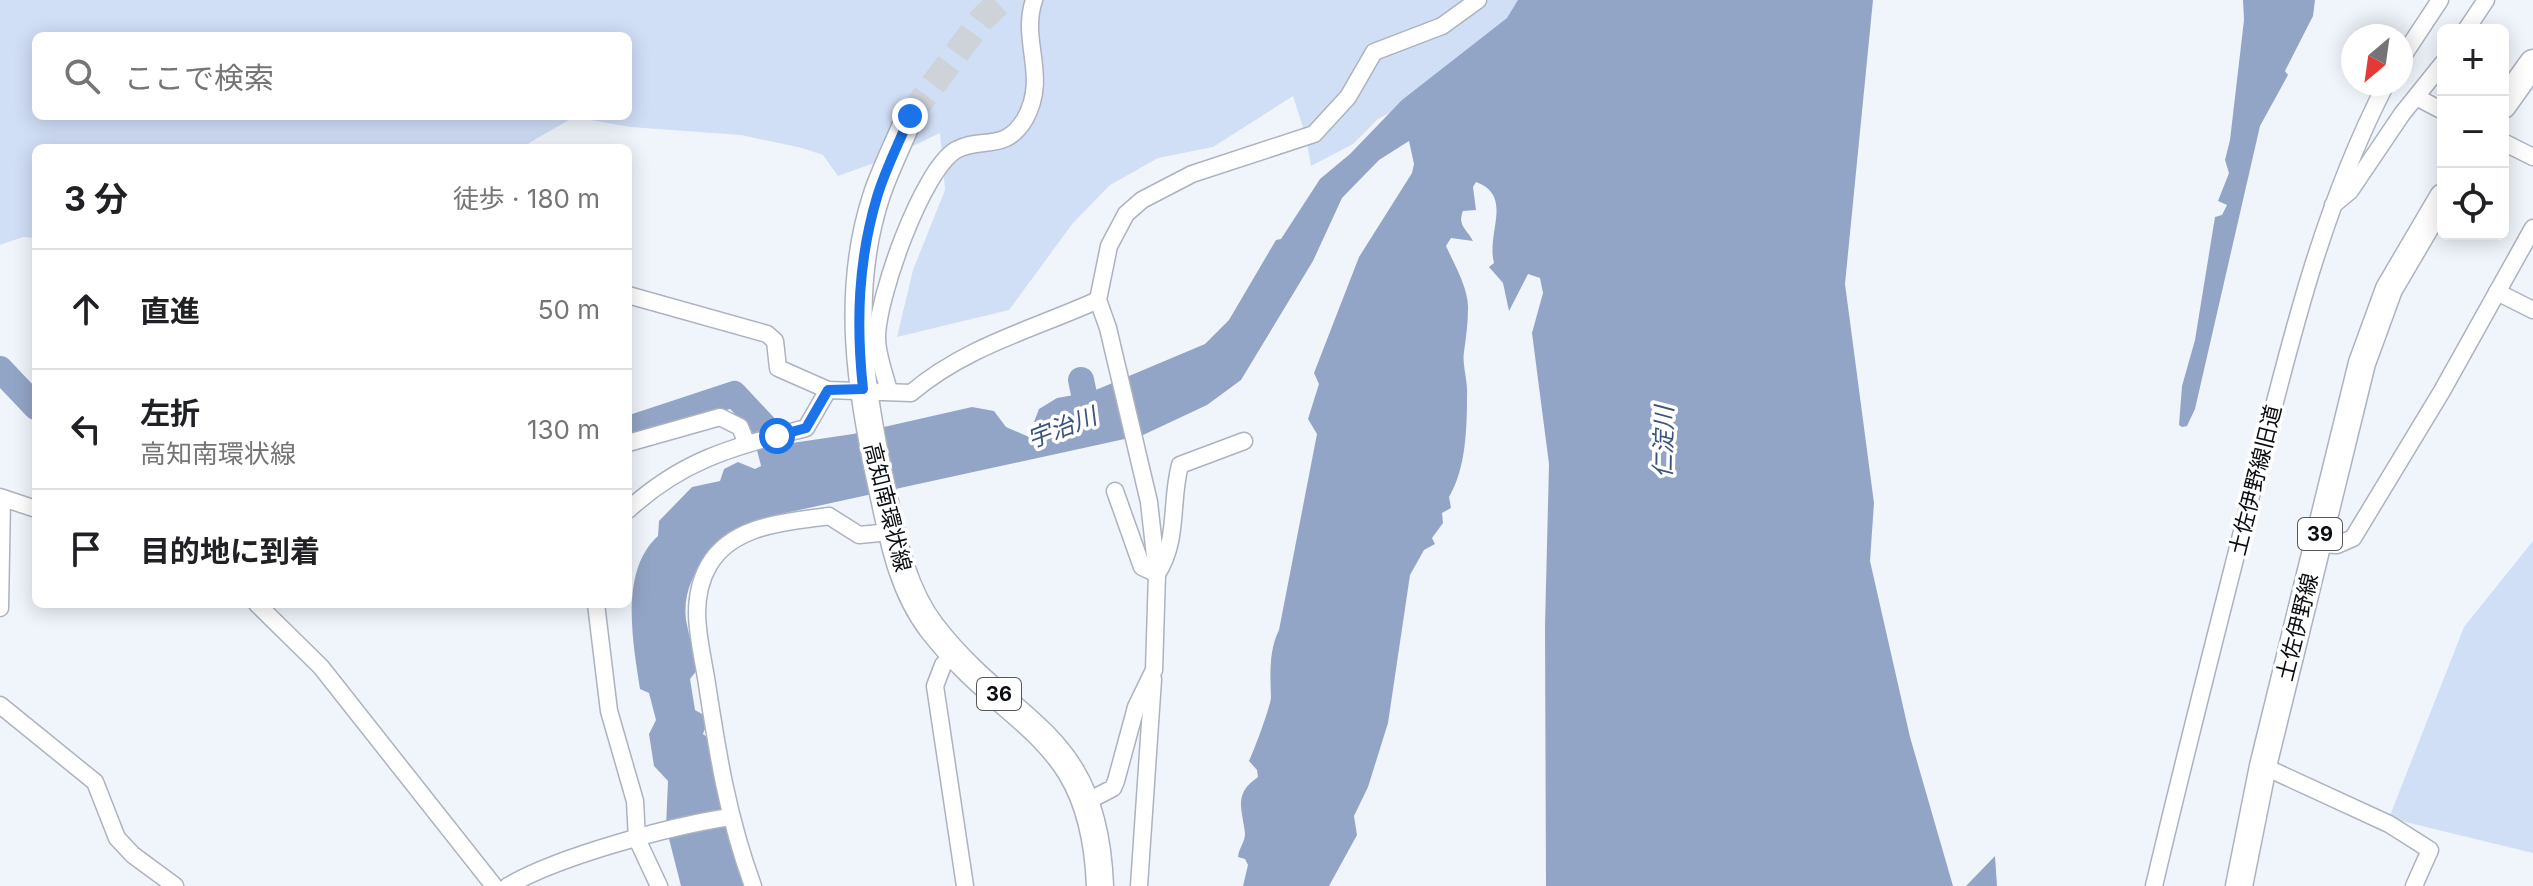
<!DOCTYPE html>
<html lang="ja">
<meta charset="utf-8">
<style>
:root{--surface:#fff;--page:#f6f6f6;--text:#202124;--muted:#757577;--line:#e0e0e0}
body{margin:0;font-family:Inter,"Noto Sans JP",sans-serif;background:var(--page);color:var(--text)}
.controls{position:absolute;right:24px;top:24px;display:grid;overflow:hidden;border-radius:12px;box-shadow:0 4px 20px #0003}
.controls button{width:72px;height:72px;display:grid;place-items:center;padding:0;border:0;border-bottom:2px solid var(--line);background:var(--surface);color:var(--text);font:40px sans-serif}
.compass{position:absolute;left:2341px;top:24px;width:72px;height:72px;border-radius:50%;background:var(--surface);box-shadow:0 4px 20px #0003;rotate:209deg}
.stop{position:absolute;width:24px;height:24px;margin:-18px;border:6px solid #1a73e8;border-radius:50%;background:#fff}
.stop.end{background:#1a73e8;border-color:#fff;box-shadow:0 2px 8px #0008}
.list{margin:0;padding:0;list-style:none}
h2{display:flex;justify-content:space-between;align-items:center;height:104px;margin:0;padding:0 32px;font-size:34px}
h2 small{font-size:26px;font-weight:400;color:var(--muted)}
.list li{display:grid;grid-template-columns:52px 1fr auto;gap:24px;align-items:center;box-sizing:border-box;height:120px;padding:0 32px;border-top:2px solid var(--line)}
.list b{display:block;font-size:30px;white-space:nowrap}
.list p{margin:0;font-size:26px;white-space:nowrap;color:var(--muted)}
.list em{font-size:26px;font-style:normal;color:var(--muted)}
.icon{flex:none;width:44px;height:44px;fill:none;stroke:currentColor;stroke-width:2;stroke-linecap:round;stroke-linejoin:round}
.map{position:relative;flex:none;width:2533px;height:886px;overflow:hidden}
.search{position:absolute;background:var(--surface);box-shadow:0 4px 20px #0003;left:32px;top:32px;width:600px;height:88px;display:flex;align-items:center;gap:20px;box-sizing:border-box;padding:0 28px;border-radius:12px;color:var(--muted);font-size:30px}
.panel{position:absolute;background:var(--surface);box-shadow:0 4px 20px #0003;left:32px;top:144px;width:600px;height:464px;border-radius:12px}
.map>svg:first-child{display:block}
</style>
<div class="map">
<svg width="2533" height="886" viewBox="0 0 2533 886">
<rect width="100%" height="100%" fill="#f0f5fc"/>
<!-- green -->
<g fill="#d0def6" fill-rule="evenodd">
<path d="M 0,0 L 1522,0 L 1497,40 L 1415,99 L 1378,119 L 1353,144 L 1311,166 L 1306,137 L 1293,96 L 1213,147 L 1158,158 L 1110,185 L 1073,223 L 1009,310 L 897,337 L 913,270 L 945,190 L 940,133 L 888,158 L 838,176 L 823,155 L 802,148 L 741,135 L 630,127 L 574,117 L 529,143 L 527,148 L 36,148 L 36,238 L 23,237 L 0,245 ZM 36,36 L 628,36 L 628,116 L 36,116 Z"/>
<path d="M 2533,541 L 2533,853 L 2389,818 L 2464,627 Z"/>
</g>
<!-- water -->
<g fill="#93a5c6">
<path d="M 1518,0 L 1873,0 L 1845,284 L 1874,503 L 1870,561 L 1910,737 L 1953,886 L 1546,886 L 1545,626 L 1549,464 L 1532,333 L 1543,293 L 1540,278 L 1528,274 L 1509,311 L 1503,283 L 1489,267 L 1494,263 C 1486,233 1514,196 1476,182 L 1473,187 L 1476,210 L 1463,211 C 1457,226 1467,229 1473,241 L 1451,238 L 1446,246 C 1454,264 1469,289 1468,309 C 1468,324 1466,337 1464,352 C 1462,365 1468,381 1467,395 C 1467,428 1466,468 1449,497 L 1451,508 L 1442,513 L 1443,523 L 1432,538 L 1435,544 L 1424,550 L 1410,575 L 1388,723 L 1368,787 L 1354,816 L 1357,835 L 1329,886 L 1243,886 L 1248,865 L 1245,859 L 1238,857 C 1239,847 1245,843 1245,833 C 1242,808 1233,794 1258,777 L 1257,770 L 1249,761 C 1254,751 1271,705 1271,697 C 1270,674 1269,650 1279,630 L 1317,434 L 1308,419 L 1319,384 L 1314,373 L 1359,257 L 1412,173 L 1414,164 L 1409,141 L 1379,160 L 1342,198 L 1313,261 L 1241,380 L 1207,405 L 1143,435 L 767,517 C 724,532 680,570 686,620 C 689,637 694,653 698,669 L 690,679 L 695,710 L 709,718 L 703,734 L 708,738 L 745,886 L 681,886 L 666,827 L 668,781 L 654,766 L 649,734 L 656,720 L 649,693 L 640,689 C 633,643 619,571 658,536 L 659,521 L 692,487 L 720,481 L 724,469 L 738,462 L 755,469 L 763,465 L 765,447 L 853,434 L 972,407 L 994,411 L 1006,427 L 1029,437 L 1055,421 L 1034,422 L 1039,409 L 1057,398 L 1091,392 L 1205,344 L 1229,320 L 1276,240 L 1281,239 L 1320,179 L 1350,154 L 1402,100 L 1507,18 Z"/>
<path d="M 2243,0 L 2315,0 L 2313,16 L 2285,71 L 2288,75 L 2260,126 L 2195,409 L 2187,426 L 2182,427 L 2179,425 L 2182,386 L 2195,340 L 2215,217 L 2222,215 L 2227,205 L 2218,201 L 2229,173 L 2225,160 L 2230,140 L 2244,20 Z"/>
<path d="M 1995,856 L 1997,886 L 1966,886 Z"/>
</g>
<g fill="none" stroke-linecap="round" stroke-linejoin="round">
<!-- river -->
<g stroke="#93a5c6" stroke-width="26">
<path d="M 0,369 L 36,407"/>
<path d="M 1081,380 L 1089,417"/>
<path d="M 628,429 L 734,394 L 764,426 L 774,464"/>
</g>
<!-- primary-tunnel -->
<path stroke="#ced2d9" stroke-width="26" stroke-dasharray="26 13" stroke-linecap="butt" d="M 910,116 L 982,19 L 1002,0"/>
<!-- minor casing -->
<g stroke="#acb3bf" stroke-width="19">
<g id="minor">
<path d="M 2466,30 L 2486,0"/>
<path d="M 2401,59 L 2440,0"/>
<path d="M 2418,98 L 2443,111"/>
<path d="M 2503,142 L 2533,157"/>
<path d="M 2333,205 L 2350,191 L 2402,114 L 2443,63"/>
<path d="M 2497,292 L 2533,310"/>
<path d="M 628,295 L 767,334 L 775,341 L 778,368 L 828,390 L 911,393 C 966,346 1034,329 1098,300"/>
<path d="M 889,391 C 885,375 877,355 877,338 C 877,298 922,170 956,150 C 981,136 1005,153 1025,119 C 1049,76 1020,42 1034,0"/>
<path d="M 628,443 L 720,417 L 740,427 L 747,444"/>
<path d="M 1115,491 L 1142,567 L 1157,574 C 1179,540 1170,502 1180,465 L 1244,441"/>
<path d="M 0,497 L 36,509"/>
<path d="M 628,510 C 685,458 734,447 806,428 L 828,390"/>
<path d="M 2317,544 L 2337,545 L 2353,538 L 2442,391 L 2533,228"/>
<path d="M 257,604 L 321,667 L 494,886"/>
<path d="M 596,604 L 609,711 L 635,801 L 637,839 L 659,886"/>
<path d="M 0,608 L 2,498"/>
<path d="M 955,652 L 943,665 L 935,686 L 965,886"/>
<path d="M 0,705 L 95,782 L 117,838 L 133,855 L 175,886"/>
<path d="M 2263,766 L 2389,824 L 2430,850 L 2414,886"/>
<path d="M 1088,801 L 1113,788 L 1116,781 L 1136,707 L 1154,670 L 1157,574 L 1149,502 L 1108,328 L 1098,300 L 1109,246 L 1126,214 L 1142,200 L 1192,174 L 1314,134 L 1348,97 L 1374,52 L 1442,26 L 1478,0"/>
<path d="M 508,886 C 559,856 671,826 730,817"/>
<path d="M 753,886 C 728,818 718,756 707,684 C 701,644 687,603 709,565 C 733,524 788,522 829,516 L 859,535 L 890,532"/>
<path d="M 1139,886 L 1153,679"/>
<path d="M 2154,886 C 2185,754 2219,623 2252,492 C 2288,351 2319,214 2386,84"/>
</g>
</g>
<!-- primary casing -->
<g stroke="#acb3bf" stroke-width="29">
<g id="primary">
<path d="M 2503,105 L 2533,63"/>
<path d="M 910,116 C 899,142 886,168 877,194 C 844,293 861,394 883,493 C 893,539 902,589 932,628 C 1012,731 1094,730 1100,886"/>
<path d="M 2239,886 L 2263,766 L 2362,363 L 2389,289 L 2443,197"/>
</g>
</g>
<!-- minor -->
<use href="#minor" stroke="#fff" stroke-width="16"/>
<!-- primary -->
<use href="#primary" stroke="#fff" stroke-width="26"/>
</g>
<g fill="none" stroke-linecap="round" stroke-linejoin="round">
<!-- route -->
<path stroke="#1a73e8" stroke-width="10" d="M 777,436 L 806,428 L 828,390 L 863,389 C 856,323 858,261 877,197 C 885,170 899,143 910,116"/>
</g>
<g text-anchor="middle" stroke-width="7" stroke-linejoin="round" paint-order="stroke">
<!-- shield labels -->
<g fill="#fff" stroke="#545658" stroke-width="2">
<rect x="2298" y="518" width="44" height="32" rx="6"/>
<rect x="977" y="678" width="44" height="32" rx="6"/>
</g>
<g font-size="20" font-weight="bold" fill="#0a0d11">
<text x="2320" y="541">39</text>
<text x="999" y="701">36</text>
</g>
<!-- street labels -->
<g font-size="22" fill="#0a0d11" stroke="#fff">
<text transform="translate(2255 480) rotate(-76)" y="8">土佐伊野線旧道</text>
<text transform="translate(888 507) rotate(76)" y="8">高知南環状線</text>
<text transform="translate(2297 627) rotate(-76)" y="8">土佐伊野線</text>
</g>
<!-- water labels -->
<g font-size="24" font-style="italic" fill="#3a5380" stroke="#fff">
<text transform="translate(1062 428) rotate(-21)" y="8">宇治川</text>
<text transform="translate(1664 442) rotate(-89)" y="8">仁淀川</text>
</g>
</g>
</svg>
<div class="controls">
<button>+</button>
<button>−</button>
<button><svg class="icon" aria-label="locate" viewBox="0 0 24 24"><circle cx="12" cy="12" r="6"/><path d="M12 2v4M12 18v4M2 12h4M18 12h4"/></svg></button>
</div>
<svg class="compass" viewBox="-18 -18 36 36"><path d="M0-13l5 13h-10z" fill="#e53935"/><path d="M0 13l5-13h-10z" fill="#757577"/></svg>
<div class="stop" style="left:777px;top:436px"></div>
<div class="stop end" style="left:910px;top:116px"></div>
<div class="search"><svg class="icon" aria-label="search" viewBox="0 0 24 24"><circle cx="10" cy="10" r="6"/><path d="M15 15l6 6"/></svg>ここで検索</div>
<section class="panel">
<h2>3 分<small>徒歩 · 180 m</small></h2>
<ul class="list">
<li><svg class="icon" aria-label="ahead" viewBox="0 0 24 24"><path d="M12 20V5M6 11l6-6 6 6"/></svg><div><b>直進</b></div><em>50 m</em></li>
<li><svg class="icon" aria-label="left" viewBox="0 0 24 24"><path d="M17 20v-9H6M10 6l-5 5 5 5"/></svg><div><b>左折</b><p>高知南環状線</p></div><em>130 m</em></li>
<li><svg class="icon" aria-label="arrive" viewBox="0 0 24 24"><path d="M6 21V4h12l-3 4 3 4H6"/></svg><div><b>目的地に到着</b></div></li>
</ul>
</section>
</div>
